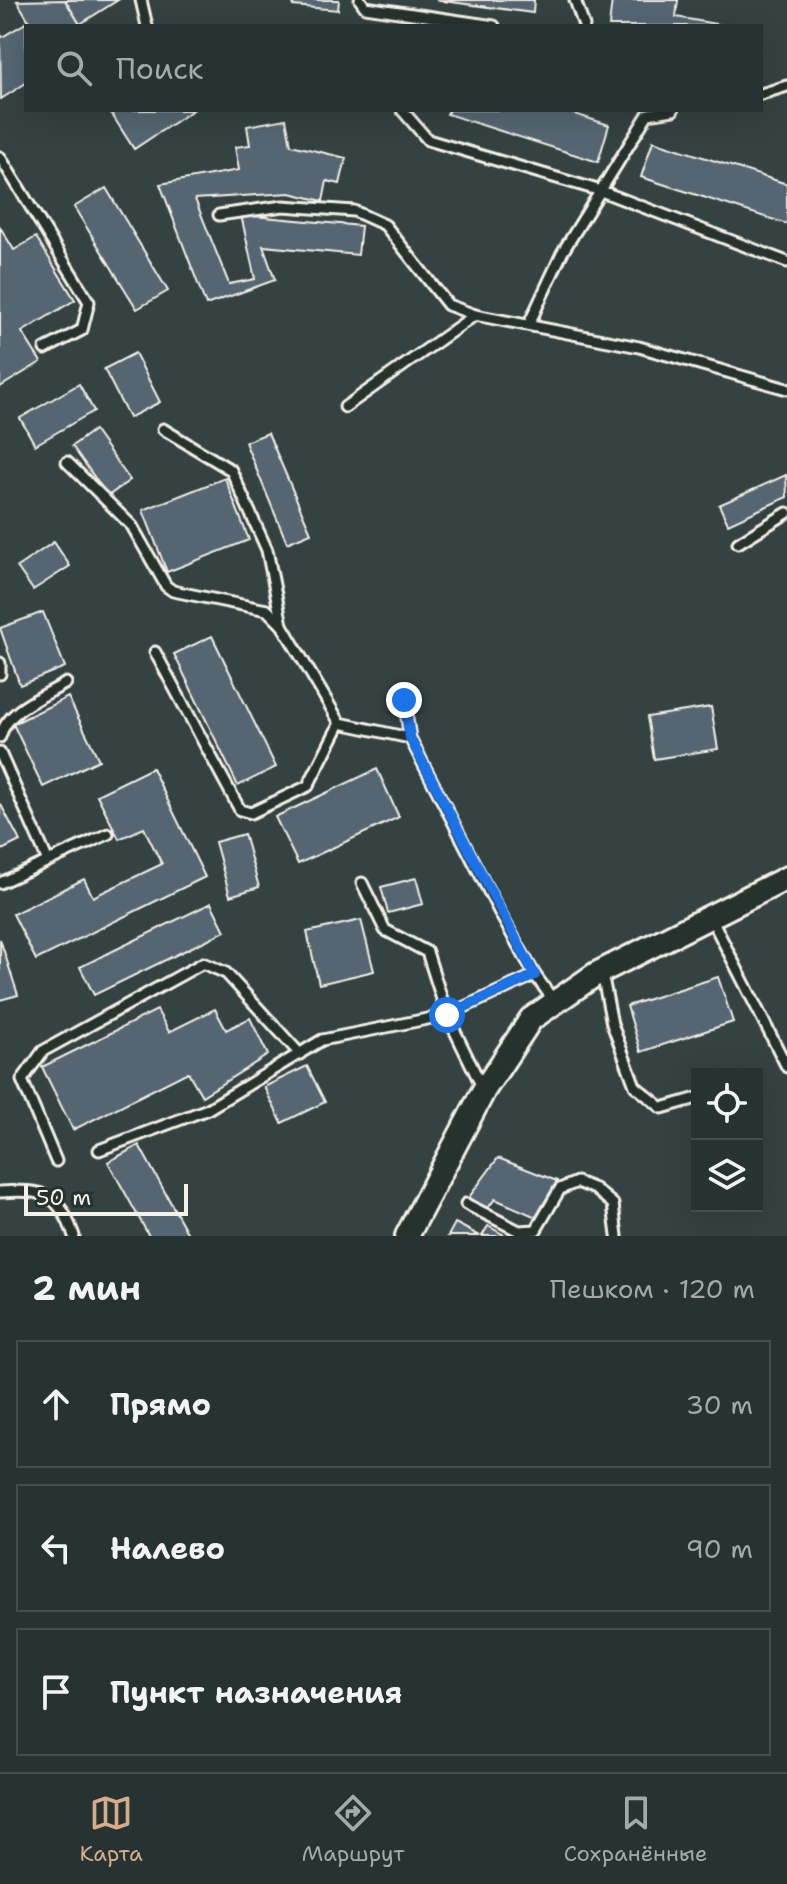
<!DOCTYPE html>
<html lang="ru">
<meta charset="utf-8">
<style>
:root{--surface:#273232;--page:#333e3e;--text:#f1f3f6;--muted:#a4aaac;--line:#434d4d;--accent:#d6ab8b}
body{margin:0;font-family:"Shantell Sans",sans-serif;background:var(--page);color:var(--text)}
.controls{position:absolute;right:24px;bottom:24px;display:grid;overflow:hidden;border-radius:0px;box-shadow:0 8px 32px #0002}
.controls button{width:72px;height:72px;display:grid;place-items:center;padding:0;border:0;border-bottom:2px solid var(--line);background:var(--surface);color:var(--text);font:40px sans-serif}
.scale{position:absolute;left:24px;bottom:20px;width:164px;box-sizing:border-box;padding-left:8px;border:4px solid #f4f1e8;border-top:0;font-size:22px;line-height:28px;white-space:nowrap;color:#f4f1e8;-webkit-text-stroke:6px #26332d;paint-order:stroke}
.stop{position:absolute;width:24px;height:24px;margin:-18px;border:6px solid #1a73e8;border-radius:50%;background:#fff}
.stop.end{background:#1a73e8;border-color:#fff;box-shadow:0 2px 8px #0008}
.list{margin:0;padding:0;list-style:none}
h2{display:flex;justify-content:space-between;align-items:center;height:104px;margin:0;padding:0 32px;font-size:34px}
h2 small{font-size:26px;font-weight:400;color:var(--muted)}
.list li{display:grid;grid-template-columns:52px 1fr auto;gap:24px;align-items:center;box-sizing:border-box;height:128px;margin:0 16px 16px;padding:0 16px;border:2px solid var(--line);border-radius:0px}
.list b{display:block;font-size:30px;white-space:nowrap}
.list em{font-size:26px;font-style:normal;color:var(--muted)}
.icon{flex:none;width:44px;height:44px;fill:none;stroke:currentColor;stroke-width:2;stroke-linecap:round;stroke-linejoin:round}
.map{position:relative;flex:none;width:787px;height:1236px;overflow:hidden}
.search{position:absolute;background:var(--surface);box-shadow:0 8px 32px #0002;left:24px;right:24px;top:24px;height:88px;display:flex;align-items:center;gap:20px;box-sizing:border-box;padding:0 28px;border-radius:0px;color:var(--muted);font-size:30px}
.sheet{height:536px;background:var(--surface)}
nav{display:flex;justify-content:space-around;align-items:center;box-sizing:border-box;height:112px;border-top:2px solid var(--line);background:var(--surface);font-size:22px;color:var(--muted)}
nav a{display:grid;justify-items:center;gap:4px}
nav .on{color:var(--accent)}
.map>svg:first-child{display:block}
</style>
<div class="map">
<svg width="787" height="1236" viewBox="0 0 787 1236">
<rect width="100%" height="100%" fill="#344242"/>
<filter id="ink" filterUnits="userSpaceOnUse"><feTurbulence type="fractalNoise" baseFrequency=".0125" numOctaves="2"/><feDisplacementMap in="SourceGraphic" scale="16" xChannelSelector="R" yChannelSelector="G"/><feConvolveMatrix kernelMatrix="1 2 1 2 8 2 1 2 1" color-interpolation-filters="sRGB"/></filter>
<g filter="url(#ink)">
<!-- building -->
<g fill="#556672" stroke="#f4f1e8" stroke-width="2">
<path d="M 65,0 L 80,24 L 26,26 L 26,83 L 1,99 L 0,33 L 2,37 L 29,21 L 17,1 Z"/>
<path d="M 65,0 L 118,0 L 80,24 Z"/>
<path d="M 294,0 L 339,0 L 338,10 L 293,6 Z"/>
<path d="M 436,0 L 534,0 L 533,13 Z"/>
<path d="M 612,0 L 678,0 L 676,17 L 727,26 L 609,26 Z"/>
<path d="M 109,110 L 193,110 L 134,149 Z"/>
<path d="M 449,110 L 562,110 L 609,125 L 598,162 L 447,114 Z"/>
<path d="M 286,119 L 291,145 L 346,158 L 340,184 L 327,181 L 323,201 L 290,193 L 195,199 L 229,284 L 255,279 L 241,215 L 361,226 L 358,255 L 263,246 L 275,280 L 206,305 L 160,184 L 239,170 L 235,147 L 250,145 L 247,126 Z"/>
<path d="M 653,141 L 787,184 L 787,224 L 641,177 Z"/>
<path d="M 106,188 L 168,291 L 137,309 L 74,207 Z"/>
<path d="M 0,227 L 14,250 L 36,237 L 75,300 L 22,332 L 41,362 L 0,387 Z"/>
<path d="M 135,353 L 160,402 L 129,418 L 104,369 Z"/>
<path d="M 79,384 L 94,411 L 35,445 L 20,418 Z"/>
<path d="M 94,430 L 130,480 L 108,496 L 72,446 Z"/>
<path d="M 268,433 L 311,533 L 287,543 L 245,442 Z"/>
<path d="M 786,475 L 787,497 L 728,524 L 719,505 Z"/>
<path d="M 225,478 L 249,540 L 167,572 L 143,510 Z"/>
<path d="M 54,542 L 70,566 L 33,590 L 17,567 Z"/>
<path d="M 43,612 L 65,667 L 20,685 L 0,628 Z"/>
<path d="M 212,636 L 276,767 L 238,786 L 174,654 Z"/>
<path d="M 68,697 L 99,760 L 43,787 L 13,724 Z"/>
<path d="M 711,707 L 718,749 L 654,759 L 647,717 Z"/>
<path d="M 152,768 L 205,877 L 36,960 L 13,914 L 84,879 L 93,897 L 162,864 L 144,828 L 119,839 L 97,795 Z"/>
<path d="M 377,769 L 399,817 L 298,864 L 275,817 Z"/>
<path d="M 0,803 L 20,841 L 0,851 Z"/>
<path d="M 244,834 L 259,887 L 230,896 L 215,842 Z"/>
<path d="M 416,878 L 423,904 L 388,913 L 381,887 Z"/>
<path d="M 211,903 L 225,931 L 94,995 L 80,967 Z"/>
<path d="M 361,920 L 374,971 L 319,984 L 307,932 Z"/>
<path d="M 0,939 L 18,995 L 0,1000 Z"/>
<path d="M 718,977 L 733,1022 L 641,1052 L 627,1006 Z"/>
<path d="M 215,1009 L 226,1030 L 250,1018 L 268,1055 L 202,1096 L 188,1072 L 73,1130 L 42,1067 L 157,1010 L 169,1032 Z"/>
<path d="M 307,1066 L 325,1102 L 282,1123 L 264,1087 Z"/>
<path d="M 139,1145 L 189,1236 L 149,1236 L 108,1162 Z"/>
<path d="M 498,1158 L 557,1181 L 536,1217 L 495,1199 L 486,1210 L 467,1200 Z"/>
<path d="M 455,1223 L 480,1236 L 448,1236 Z"/>
<path d="M 488,1226 L 506,1236 L 482,1236 Z"/>
</g>
<g fill="none" stroke-linecap="round" stroke-linejoin="round">
<!-- service casing -->
<g stroke="#f4f1e8" stroke-width="15">
<g id="service">
<path d="M 141,0 L 147,26"/>
<path d="M 360,0 L 365,7 L 494,26"/>
<path d="M 575,0 L 584,26"/>
<path d="M 761,94 L 787,86"/>
<path d="M 402,110 L 428,140 L 601,191 L 787,262"/>
<path d="M 0,157 L 89,302 L 82,330 L 45,349"/>
<path d="M 219,215 L 283,206 L 354,211 L 385,225 L 448,305 L 475,315 L 639,347 L 787,389"/>
<path d="M 529,324 L 562,253 L 648,114 L 673,110"/>
<path d="M 345,407 L 475,315"/>
<path d="M 163,429 L 231,470 L 267,550 L 282,625"/>
<path d="M 67,462 L 132,526 L 166,586 L 173,591 L 267,610 L 282,625 L 340,723 L 410,738"/>
<path d="M 738,543 L 787,513"/>
<path d="M 155,652 L 240,810 L 251,813 L 308,786 L 340,723"/>
<path d="M 0,663 L 0,674"/>
<path d="M 404,700 L 410,738 L 502,917 L 535,975 L 554,1001"/>
<path d="M 0,737 C 7,709 43,697 66,683"/>
<path d="M 0,753 L 48,861"/>
<path d="M 0,883 L 108,834"/>
<path d="M 362,883 L 385,930 L 427,952 L 447,1015 L 482,1087"/>
<path d="M 711,918 L 787,1067"/>
<path d="M 596,974 L 604,983 L 612,1024 L 635,1086 L 662,1108 L 697,1098"/>
<path d="M 99,1150 L 208,1109 L 322,1040 L 447,1015 L 535,975"/>
<path d="M 56,1161 L 22,1080 L 43,1051 L 203,963 L 226,973 L 300,1054"/>
<path d="M 0,1192 C 44,1189 59,1193 74,1236"/>
<path d="M 466,1204 L 519,1231 L 536,1230 L 560,1189 L 577,1182 L 595,1189 L 613,1204 L 617,1236"/>
</g>
</g>
<!-- tertiary casing -->
<g stroke="#f4f1e8" stroke-width="28">
<path id="tertiary" d="M 407,1236 L 484,1090 L 531,1019 L 596,974 L 787,878"/>
</g>
<!-- service -->
<use href="#service" stroke="#26332d" stroke-width="9"/>
<!-- tertiary -->
<use href="#tertiary" stroke="#26332d" stroke-width="22"/>
</g>
</g>
<g fill="none" stroke-linecap="round" stroke-linejoin="round" filter="url(#ink)">
<!-- route -->
<path stroke="#1a73e8" stroke-width="10" d="M 404,700 L 410,738 L 535,975 L 447,1015"/>
</g>
</svg>
<div class="controls">
<button><svg class="icon" aria-label="locate" viewBox="0 0 24 24"><circle cx="12" cy="12" r="6"/><path d="M12 2v4M12 18v4M2 12h4M18 12h4"/></svg></button>
<button><svg class="icon" aria-label="layers" viewBox="0 0 24 24"><path d="M12 4l9 5-9 5-9-5zM3 14l9 5 9-5"/></svg></button>
</div>
<div class="scale">50 m</div>
<div class="stop" style="left:447px;top:1015px"></div>
<div class="stop end" style="left:404px;top:700px"></div>
<div class="search"><svg class="icon" aria-label="search" viewBox="0 0 24 24"><circle cx="10" cy="10" r="6"/><path d="M15 15l6 6"/></svg>Поиск</div>
</div>
<section class="sheet">
<h2>2 мин<small>Пешком · 120 m</small></h2>
<ul class="list">
<li><svg class="icon" aria-label="ahead" viewBox="0 0 24 24"><path d="M12 20V5M6 11l6-6 6 6"/></svg><div><b>Прямо</b></div><em>30 m</em></li>
<li><svg class="icon" aria-label="left" viewBox="0 0 24 24"><path d="M17 20v-9H6M10 6l-5 5 5 5"/></svg><div><b>Налево</b></div><em>90 m</em></li>
<li><svg class="icon" aria-label="arrive" viewBox="0 0 24 24"><path d="M6 21V4h12l-3 4 3 4H6"/></svg><div><b>Пункт назначения</b></div></li>
</ul>
</section>
<nav>
<a class="on"><svg class="icon" aria-label="map" viewBox="0 0 24 24"><path d="M3 6l6-2 6 2 6-2v14l-6 2-6-2-6 2zM9 4v14M15 6v14"/></svg>Карта</a>
<a><svg class="icon" aria-label="directions" viewBox="0 0 24 24"><path d="M12 3l9 9-9 9-9-9zM9 14v-3h6M13 9l2 2-2 2"/></svg>Маршрут</a>
<a><svg class="icon" aria-label="saved" viewBox="0 0 24 24"><path d="M7 4h10v16l-5-4-5 4z"/></svg>Сохранённые</a>
</nav>
